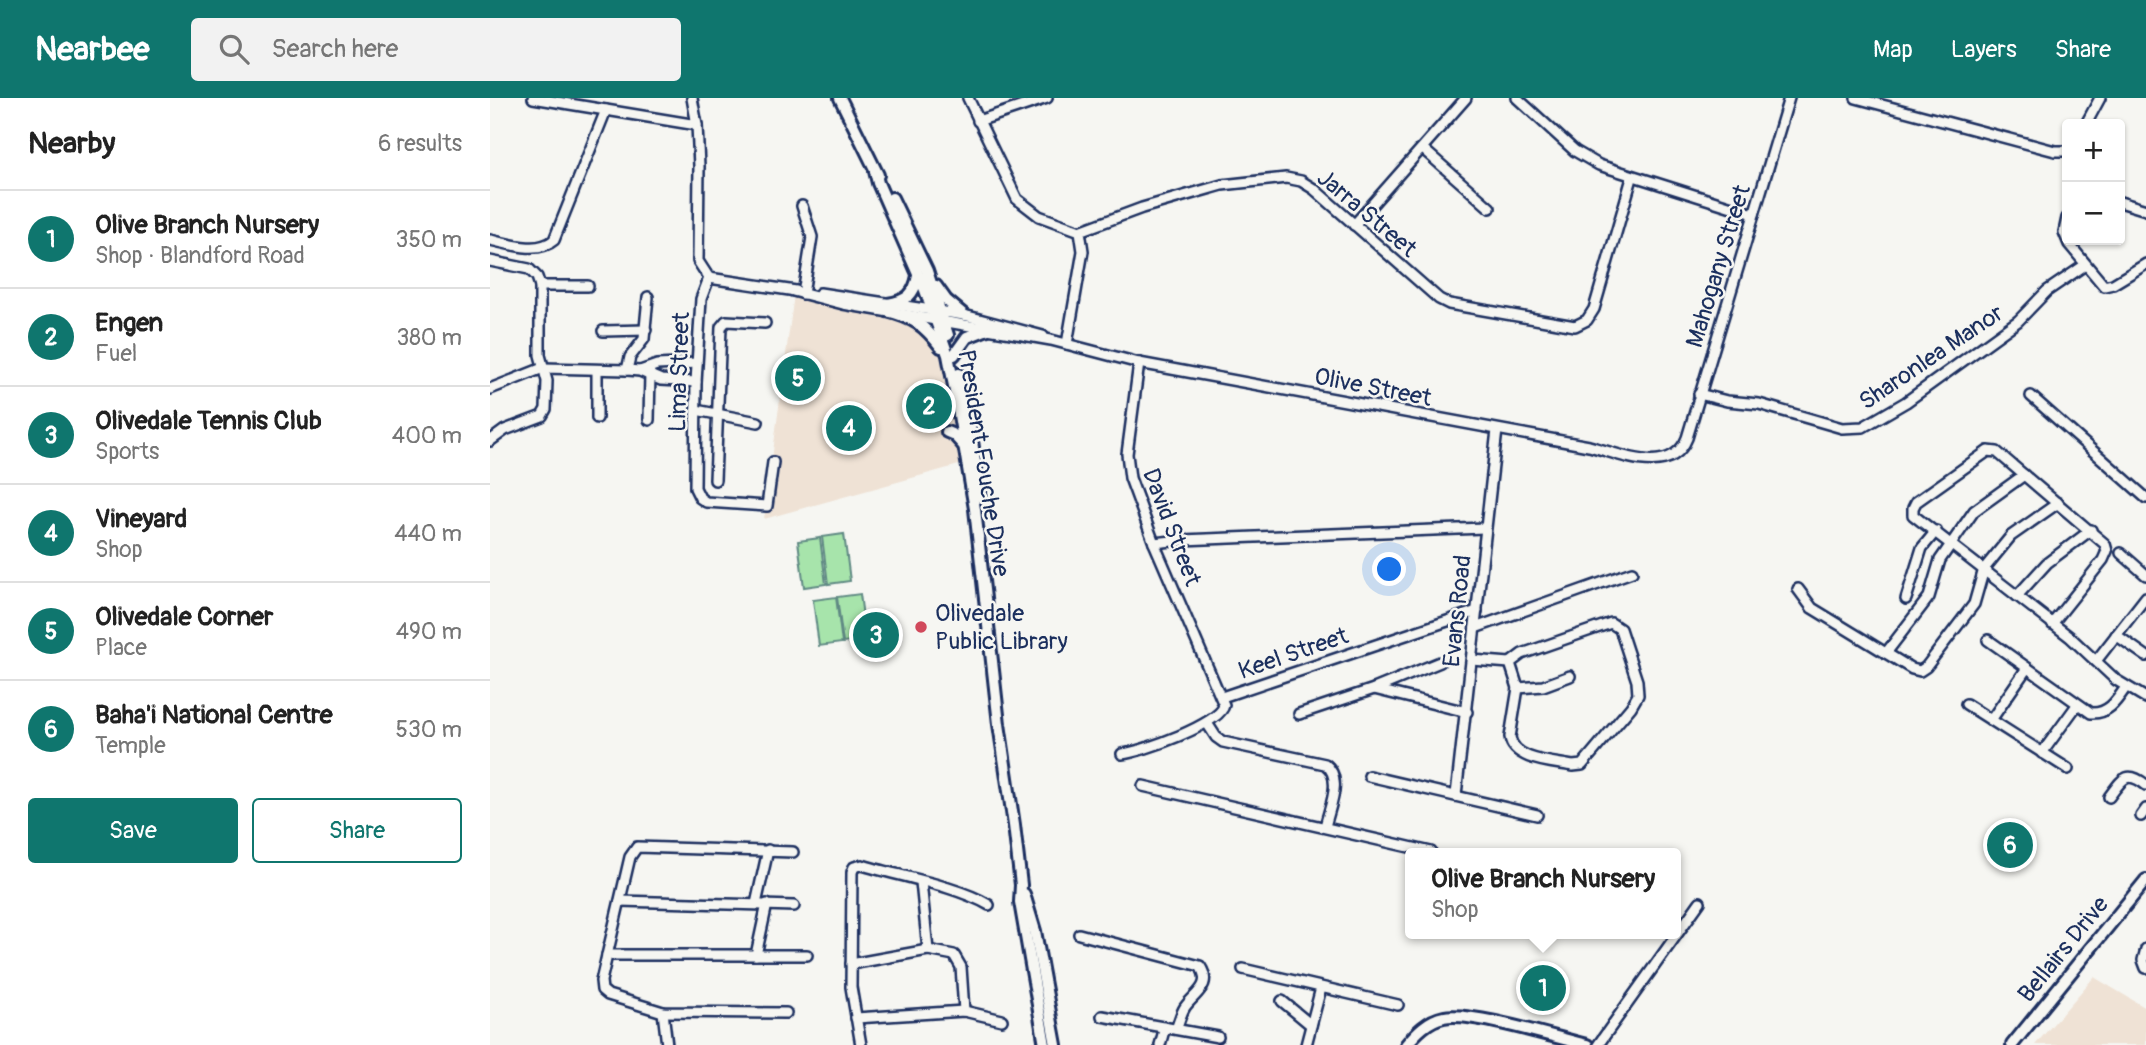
<!DOCTYPE html>
<meta charset="utf-8">
<style>
:root{--surface:#fff;--page:#f2f2f2;--text:#222;--muted:#767676;--line:#e0e0e0;--accent:#0f766e}
body{margin:0;font-family:Pangolin,sans-serif;background:var(--page);color:var(--text)}
.controls{position:absolute;right:21px;top:21px;display:grid;overflow:hidden;border-radius:7px;box-shadow:0 2px 5px #0004}
.controls button{width:63px;height:63px;display:grid;place-items:center;padding:0;border:0;border-bottom:2px solid var(--line);background:var(--surface);color:var(--text);font:35px sans-serif}
.you{position:absolute;left:900px;top:472px;width:24px;height:24px;margin:-18px;border:5px solid #fff;border-radius:50%;background:#1a73e8;box-shadow:0 0 0 10px #1a73e833}
.badge{display:grid;place-items:center;width:46px;height:46px;border-radius:50%;background:var(--accent);color:#fff;font-size:23px;font-weight:700}
.pin{position:absolute;translate:-50% -50%;border:4px solid #fff;box-shadow:0 2px 7px #0006}
.popup{position:absolute;left:915px;top:750px;width:276px;height:91px;box-sizing:border-box;display:grid;place-content:center;border-radius:7px;background:var(--surface);filter:drop-shadow(0 2px 5px #0005);font-size:23px;white-space:nowrap;color:var(--muted)}
.popup b{font-size:26px;color:var(--text)}
.popup::after{content:'';position:absolute;left:50%;top:100%;margin-left:-14px;border:14px solid transparent;border-top-color:var(--surface)}
.list{margin:0;padding:0;list-style:none}
h2{display:flex;justify-content:space-between;align-items:center;height:91px;margin:0;padding:0 28px;font-size:30px}
h2 small{font-size:23px;font-weight:400;color:var(--muted)}
.list li{display:grid;grid-template-columns:46px 1fr auto;gap:21px;align-items:center;box-sizing:border-box;height:98px;padding:0 28px;border-top:2px solid var(--line)}
.list b{display:block;font-size:26px;white-space:nowrap}
.list p{margin:0;font-size:23px;white-space:nowrap;color:var(--muted)}
.list em{font-size:23px;font-style:normal;color:var(--muted)}
.actions{display:flex;gap:14px;padding:21px 28px}
.actions a{flex:1;padding:16px 0;border:2px solid var(--accent);border-radius:7px;text-align:center;font-size:24px;color:var(--accent)}
.actions .main{background:var(--accent);color:#fff}
.icon{flex:none;width:38px;height:38px;fill:none;stroke:currentColor;stroke-width:2;stroke-linecap:round;stroke-linejoin:round}
.map{position:relative;flex:none;width:1656px;height:947px;overflow:hidden}
header{display:flex;align-items:center;gap:42px;box-sizing:border-box;height:98px;padding:0 35px;background:var(--accent);color:#fff}
header strong{font-size:33px}
nav{display:flex;gap:38px;margin-inline-start:auto;font-size:24px}
.search{width:490px;height:63px;background:var(--page);display:flex;align-items:center;gap:18px;box-sizing:border-box;padding:0 24px;border-radius:7px;color:var(--muted);font-size:26px}
main{display:flex}
aside{flex:1;background:var(--surface)}
.map>svg:first-child{display:block}
</style>
<header>
<strong>Nearbee</strong>
<div class="search"><svg class="icon" aria-label="search" viewBox="0 0 24 24"><circle cx="10" cy="10" r="6"/><path d="M15 15l6 6"/></svg>Search here</div>
<nav><a>Map</a><a>Layers</a><a>Share</a></nav>
</header>
<main>
<aside>
<h2>Nearby<small>6 results</small></h2>
<ul class="list">
<li><span class="badge">1</span><div><b>Olive Branch Nursery</b><p>Shop · Blandford Road</p></div><em>350 m</em></li>
<li><span class="badge">2</span><div><b>Engen</b><p>Fuel</p></div><em>380 m</em></li>
<li><span class="badge">3</span><div><b>Olivedale Tennis Club</b><p>Sports</p></div><em>400 m</em></li>
<li><span class="badge">4</span><div><b>Vineyard</b><p>Shop</p></div><em>440 m</em></li>
<li><span class="badge">5</span><div><b>Olivedale Corner</b><p>Place</p></div><em>490 m</em></li>
<li><span class="badge">6</span><div><b>Baha'i National Centre</b><p>Temple</p></div><em>530 m</em></li>
</ul>
<div class="actions"><a class="main">Save</a><a>Share</a></div>
</aside>
<div class="map">
<svg width="1656" height="947" viewBox="0 0 1656 947">
<rect width="100%" height="100%" fill="#f6f6f2"/>
<filter id="ink" filterUnits="userSpaceOnUse"><feTurbulence type="fractalNoise" baseFrequency=".0143" numOctaves="2"/><feDisplacementMap in="SourceGraphic" scale="14" xChannelSelector="R" yChannelSelector="G"/><feConvolveMatrix kernelMatrix="1 2 1 2 8 2 1 2 1" color-interpolation-filters="sRGB"/></filter>
<g filter="url(#ink)">
<!-- built -->
<g fill="#efe2d5">
<path d="M 304,196 L 448,218 L 476,365 L 274,421 Z"/>
<path d="M 1604,879 L 1656,910 L 1656,947 L 1545,947 Z"/>
</g>
<!-- green -->
<g fill="#a7e4ab" stroke="#618a84" stroke-width="2">
<path d="M 354,436 L 360,483 L 338,486 L 332,439 Z"/>
<path d="M 330,440 L 336,486 L 314,489 L 308,443 Z"/>
<path d="M 370,496 L 376,542 L 353,545 L 347,499 Z"/>
<path d="M 346,499 L 352,545 L 329,548 L 323,502 Z"/>
</g>
<g fill="none" stroke-linecap="round" stroke-linejoin="round">
<!-- minor casing -->
<g stroke="#1b2f5e" stroke-width="14">
<g id="minor">
<path d="M 43,0 L 207,27"/>
<path d="M 202,0 L 207,27 L 209,68 L 208,163 L 219,180 L 211,201 L 206,284 L 205,390 L 210,400 L 216,404 L 277,408 L 283,364"/>
<path d="M 478,0 L 527,101 L 549,118 L 590,133"/>
<path d="M 1027,0 L 1085,53 L 1109,67 L 1264,116"/>
<path d="M 1366,0 L 1565,53 L 1577,53"/>
<path d="M 488,23 L 557,0"/>
<path d="M 1596,26 L 1610,0"/>
<path d="M 933,51 L 1000,110"/>
<path d="M 1630,104 L 1656,112"/>
<path d="M 312,108 L 322,139 L 313,196"/>
<path d="M 1577,120 L 1574,134 L 1579,146 L 1614,188 L 1623,186 L 1656,166"/>
<path d="M 864,127 L 976,0"/>
<path d="M 590,133 L 652,110 L 732,87 L 796,80 L 811,83 L 824,91 L 949,201 L 959,206 L 1085,228 L 1097,222 L 1104,211 L 1142,80"/>
<path d="M 0,142 C 19,146 48,156 64,142 L 116,12"/>
<path d="M 0,163 L 39,171 L 47,179 L 50,188 L 50,257 L 57,283 L 56,311 L 52,318 L 15,332 L 0,343"/>
<path d="M 219,180 L 306,193"/>
<path d="M 50,188 L 98,188"/>
<path d="M 303,193 L 353,206 L 561,242 L 649,265 L 1099,348 C 1130,356 1181,380 1197,340 L 1299,0"/>
<path d="M 330,195 L 474,217 L 553,238"/>
<path d="M 113,233 L 156,232"/>
<path d="M 577,246 L 593,153 L 590,133"/>
<path d="M 137,272 L 140,259 L 154,241 L 158,199"/>
<path d="M 150,273 L 167,267 L 207,265"/>
<path d="M 0,291 L 53,270 L 137,272 L 150,273 L 171,282 L 206,284"/>
<path d="M 1209,296 L 1237,303 L 1269,306 L 1352,330 L 1373,329 L 1416,304 L 1528,223 L 1557,193 L 1595,167"/>
<path d="M 1541,298 L 1656,400"/>
<path d="M 206,312 L 268,324"/>
<path d="M 107,320 L 107,272"/>
<path d="M 159,322 L 160,275"/>
<path d="M 225,382 L 231,229 L 236,223 L 275,225"/>
<path d="M 664,445 L 692,442 L 994,430"/>
<path d="M 1631,455 L 1656,477"/>
<path d="M 1308,491 L 1322,510 L 1422,571 L 1430,573 L 1436,569 L 1484,506 L 1494,471 L 1521,438 L 1568,405"/>
<path d="M 1527,498 L 1557,465 L 1601,432"/>
<path d="M 1416,501 L 1432,450 L 1446,433"/>
<path d="M 1121,525 L 1130,531 L 1147,583 L 1148,597 L 1141,609 L 1092,667 L 1083,668 C 1064,664 1023,663 1020,639 L 1028,590 L 1020,565 L 1032,556 Z"/>
<path d="M 1562,526 L 1613,462 L 1617,453 L 1615,446 L 1507,354 L 1498,353 L 1426,404 L 1423,410 L 1423,417 L 1580,539 L 1626,582 L 1656,600"/>
<path d="M 985,530 L 1142,474"/>
<path d="M 1626,537 L 1656,558"/>
<path d="M 1498,542 L 1601,615 C 1619,616 1627,602 1636,589"/>
<path d="M 1396,555 L 1439,499 L 1450,462 L 1484,413 L 1534,377"/>
<path d="M 982,562 L 1020,565"/>
<path d="M 1606,563 L 1656,499"/>
<path d="M 1028,590 L 1053,588 L 1080,578"/>
<path d="M 884,591 L 977,614"/>
<path d="M 732,599 L 987,513"/>
<path d="M 1476,606 L 1578,671"/>
<path d="M 809,616 L 884,591 L 950,564"/>
<path d="M 1501,622 L 1537,570"/>
<path d="M 717,625 L 726,639 L 733,644 L 835,666 C 854,680 839,710 835,729"/>
<path d="M 1552,655 L 1587,607"/>
<path d="M 632,656 C 651,654 731,626 734,607 L 664,445 L 640,380 L 637,356 L 649,265"/>
<path d="M 879,678 L 1047,717"/>
<path d="M 653,688 L 941,754"/>
<path d="M 966,697 L 1007,332"/>
<path d="M 1619,699 C 1632,682 1636,671 1656,687"/>
<path d="M 1651,718 L 1656,711"/>
<path d="M 431,784 L 438,852"/>
<path d="M 130,803 L 304,808"/>
<path d="M 266,806 L 278,752"/>
<path d="M 589,836 L 710,868 C 723,888 705,895 695,909 C 691,915 689,924 686,931"/>
<path d="M 1656,851 L 1653,862 L 1656,870"/>
<path d="M 117,857 L 317,857"/>
<path d="M 266,857 L 277,806"/>
<path d="M 361,866 L 438,852 L 464,857 L 471,869 L 474,913"/>
<path d="M 753,871 L 908,907"/>
<path d="M 792,903 L 821,927"/>
<path d="M 173,914 L 177,947"/>
<path d="M 296,915 L 173,914 L 118,897 L 112,892 L 111,883 L 140,759 L 147,749 L 303,754"/>
<path d="M 612,918 L 728,939"/>
<path d="M 366,920 L 474,913 L 512,922"/>
<path d="M 371,947 L 361,889 L 362,774 L 364,769 L 372,767 C 409,778 467,788 499,807"/>
<path d="M 670,947 L 675,929"/>
<path d="M 816,947 L 831,890"/>
<path d="M 1108,947 L 1210,804"/>
</g>
</g>
<!-- tertiary casing -->
<g stroke="#1b2f5e" stroke-width="16">
<g id="tertiary">
<path d="M 350,0 L 388,77"/>
<path d="M 385,73 L 388,85 L 435,192 L 458,257 L 464,288 L 485,411 L 509,626 L 524,727 L 531,787 L 530,804 L 555,947"/>
<path d="M 402,100 L 437,173 L 458,237"/>
<path d="M 446,188 L 456,202 L 474,217"/>
<path d="M 398,206 C 417,203 424,197 428,178"/>
<path d="M 397,213 C 424,220 434,227 451,249"/>
<path d="M 464,257 L 477,239 L 500,230"/>
<path d="M 469,276 L 480,329 L 490,398"/>
<path d="M 457,334 L 464,337 L 473,347"/>
<path d="M 534,796 L 545,833 L 566,947"/>
<path d="M 916,947 C 926,935 938,922 954,919 C 980,913 1067,940 1097,947"/>
<path d="M 1522,947 L 1656,782"/>
</g>
</g>
<!-- minor -->
<use href="#minor" stroke="#f6f6f2" stroke-width="9"/>
<!-- tertiary -->
<use href="#tertiary" stroke="#f6f6f2" stroke-width="10"/>
</g>
</g>
<!-- markers -->
<circle fill="#d1495b" stroke="#f6f6f2" stroke-width="2.5" cx="431" cy="529" r="7"/>
<g text-anchor="middle" stroke-width="5" stroke-linejoin="round" paint-order="stroke">
<!-- street labels -->
<g font-size="24" fill="#1b2f5e" stroke="#f6f6f2">
<text transform="translate(877 115) rotate(40)" y="8">Jarra Street</text>
<text transform="translate(1228 168) rotate(-73)" y="8">Mahogany Street</text>
<text transform="translate(1441 259) rotate(-34)" y="8">Sharonlea Manor</text>
<text transform="translate(189 274) rotate(-88)" y="8">Lima Street</text>
<text transform="translate(883 289) rotate(11)" y="8">Olive Street</text>
<text transform="translate(494 365) rotate(81)" y="8">President Fouche Drive</text>
<text transform="translate(682 429) rotate(69)" y="8">David Street</text>
<text transform="translate(967 513) rotate(-84)" y="8">Evans Road</text>
<text transform="translate(803 555) rotate(-19)" y="8">Keel Street</text>
<text transform="translate(1573 851) rotate(-51)" y="8">Bellairs Drive</text>
</g>
<!-- poi labels -->
<g font-size="24" fill="#1b2f5e" stroke="#f6f6f2" text-anchor="start">
<text x="445" y="523">Olivedale<tspan x="445" dy="28">Public Library</tspan></text>
</g>
</g>
</svg>
<div class="controls">
<button>+</button>
<button>−</button>
</div>
<div class="you"></div>
<div class="pin badge" style="left:1053px;top:890px">1</div>
<div class="popup"><b>Olive Branch Nursery</b>Shop</div>
<div class="pin badge" style="left:439px;top:308px">2</div>
<div class="pin badge" style="left:386px;top:537px">3</div>
<div class="pin badge" style="left:359px;top:330px">4</div>
<div class="pin badge" style="left:308px;top:280px">5</div>
<div class="pin badge" style="left:1520px;top:747px">6</div>
</div>
</main>
